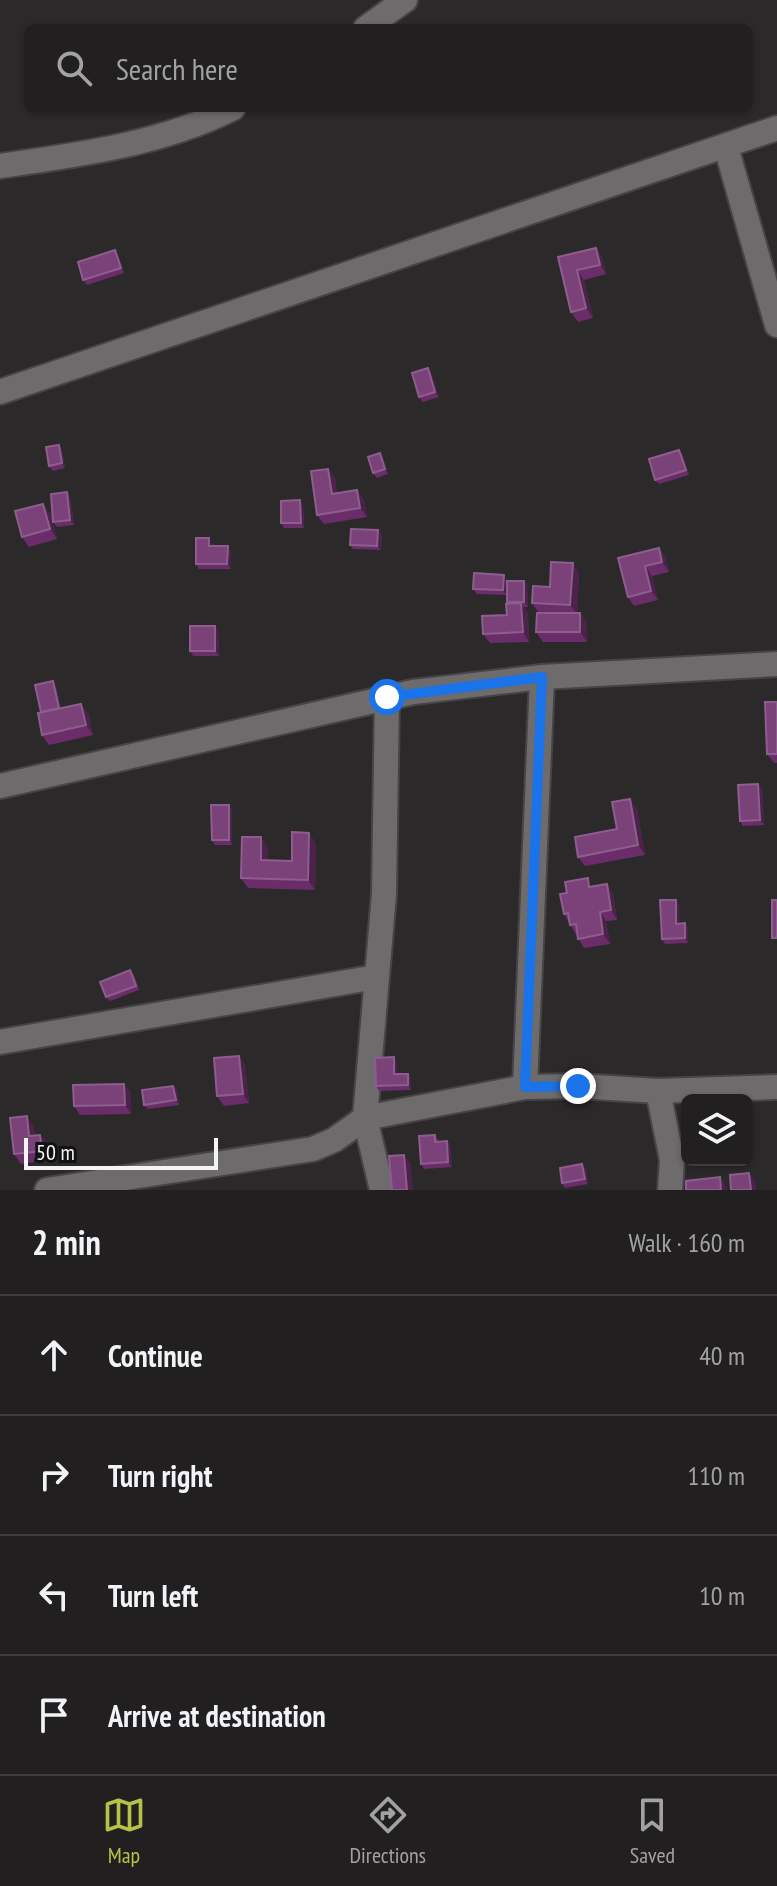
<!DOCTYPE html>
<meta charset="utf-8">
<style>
:root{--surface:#211f20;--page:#292729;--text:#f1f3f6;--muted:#a2a2a5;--line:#3e3d3e;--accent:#b6c148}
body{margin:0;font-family:"PT Sans Narrow",sans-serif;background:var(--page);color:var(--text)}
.controls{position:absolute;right:24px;bottom:24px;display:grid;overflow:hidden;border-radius:12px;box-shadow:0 2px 6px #0004}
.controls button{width:72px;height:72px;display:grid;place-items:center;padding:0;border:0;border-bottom:2px solid var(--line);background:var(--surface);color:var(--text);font:40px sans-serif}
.scale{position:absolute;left:24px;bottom:20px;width:194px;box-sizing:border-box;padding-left:8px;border:4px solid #f5f4f5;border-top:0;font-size:22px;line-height:28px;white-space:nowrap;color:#f5f4f5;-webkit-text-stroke:6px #131213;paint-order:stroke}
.stop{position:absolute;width:24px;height:24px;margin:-18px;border:6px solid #1a73e8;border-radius:50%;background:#fff}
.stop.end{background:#1a73e8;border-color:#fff;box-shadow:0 2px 8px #0008}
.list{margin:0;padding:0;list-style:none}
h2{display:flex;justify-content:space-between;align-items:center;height:104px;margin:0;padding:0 32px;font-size:34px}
h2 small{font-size:26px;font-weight:400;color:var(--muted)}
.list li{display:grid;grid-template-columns:52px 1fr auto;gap:24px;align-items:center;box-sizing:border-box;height:120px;padding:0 32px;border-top:2px solid var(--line)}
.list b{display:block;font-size:30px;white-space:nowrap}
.list em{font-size:26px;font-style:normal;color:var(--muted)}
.icon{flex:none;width:44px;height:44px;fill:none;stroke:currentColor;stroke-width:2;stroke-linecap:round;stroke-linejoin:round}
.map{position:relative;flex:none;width:777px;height:1190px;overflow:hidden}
.search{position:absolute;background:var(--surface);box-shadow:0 2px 6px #0004;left:24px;right:24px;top:24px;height:88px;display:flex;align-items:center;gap:20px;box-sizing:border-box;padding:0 28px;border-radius:12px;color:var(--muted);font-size:30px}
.sheet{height:584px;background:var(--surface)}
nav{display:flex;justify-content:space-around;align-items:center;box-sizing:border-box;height:112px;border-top:2px solid var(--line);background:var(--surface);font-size:22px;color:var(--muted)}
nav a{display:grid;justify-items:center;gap:4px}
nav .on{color:var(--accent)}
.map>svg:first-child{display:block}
</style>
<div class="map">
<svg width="777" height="1190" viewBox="0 0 777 1190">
<rect width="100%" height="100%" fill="#2c292b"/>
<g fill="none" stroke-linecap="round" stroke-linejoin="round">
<!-- minor casing -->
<g stroke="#464446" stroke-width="28">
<g id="minor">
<path d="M 366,28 L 405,0"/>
<path d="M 726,147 L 777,325"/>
<path d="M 0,166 C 78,155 162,144 233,108"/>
<path d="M 0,786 L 413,692 L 542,677 L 777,664"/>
<path d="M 0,1042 L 376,977"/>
<path d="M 525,1087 L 542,677"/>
<path d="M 658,1091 L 672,1160 L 670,1190"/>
<path d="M 47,1190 L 313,1149 L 334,1140 L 365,1118 L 525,1087 L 578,1086 L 658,1091 L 777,1087"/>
<path d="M 382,1190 L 365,1118 L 384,894 L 387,697"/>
</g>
</g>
<!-- tertiary casing -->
<g stroke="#464446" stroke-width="28">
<path id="tertiary" d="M 0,392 L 777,128"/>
</g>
<!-- minor -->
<use href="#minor" stroke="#6e6b6d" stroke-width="24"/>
<!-- tertiary -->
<use href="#tertiary" stroke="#6e6b6d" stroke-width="24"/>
</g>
<!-- wall -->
<g fill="#6b2c6a">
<path d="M 596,248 L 602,258 L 606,274 L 584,280 L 593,318 L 578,322 L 571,312 L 558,257 Z"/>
<path d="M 115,250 L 118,255 L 124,273 L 87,285 L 83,280 Z"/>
<path d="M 428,368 L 431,373 L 439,397 L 423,402 L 419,397 Z"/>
<path d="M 59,445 L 62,450 L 65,468 L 53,471 L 49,466 Z"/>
<path d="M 679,450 L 683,455 L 689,475 L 659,484 L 655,480 Z"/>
<path d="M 383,458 L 388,474 L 377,478 L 373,473 Z"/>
<path d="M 328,469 L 335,478 L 337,493 L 357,490 L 364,500 L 367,517 L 324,524 L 317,515 Z"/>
<path d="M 67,492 L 70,497 L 74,525 L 57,527 L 53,522 Z"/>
<path d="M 303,505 L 304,528 L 284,528 L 281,523 Z"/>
<path d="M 50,513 L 57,539 L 29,547 L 22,537 Z"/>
<path d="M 378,530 L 382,535 L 381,550 L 353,549 L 350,545 Z"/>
<path d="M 213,543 L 213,546 L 231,551 L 231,569 L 199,569 L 196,564 Z"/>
<path d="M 659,548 L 666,558 L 669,572 L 652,576 L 658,600 L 634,606 L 628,597 L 618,558 Z"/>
<path d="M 579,573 L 577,613 L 580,613 L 586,622 L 587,642 L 543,642 L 536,632 L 539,613 L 532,603 L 550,587 Z"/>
<path d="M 504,575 L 507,581 L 524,581 L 527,586 L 528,607 L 524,607 L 528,613 L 529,642 L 490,643 L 483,634 L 507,615 L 508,603 L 507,585 L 506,595 L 477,594 L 473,589 Z"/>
<path d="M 215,626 L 218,631 L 219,656 L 193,656 L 190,651 Z"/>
<path d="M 53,681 L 56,686 L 61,708 L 88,713 L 93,735 L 49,745 L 42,735 L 41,712 Z"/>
<path d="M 777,702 L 777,763 L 774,763 L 767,754 Z"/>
<path d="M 758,784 L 762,789 L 764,825 L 743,826 L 740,821 Z"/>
<path d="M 229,805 L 232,810 L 232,845 L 215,845 L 212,840 Z"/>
<path d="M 637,809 L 645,855 L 585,866 L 578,857 L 617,829 Z"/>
<path d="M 316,843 L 315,890 L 248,888 L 241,878 L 268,847 L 268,860 L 292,861 Z"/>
<path d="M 593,886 L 613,893 L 617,920 L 606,921 L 610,944 L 584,948 L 564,914 Z"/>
<path d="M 679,905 L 679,924 L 685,923 L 688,928 L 688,943 L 665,944 L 662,939 Z"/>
<path d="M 130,970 L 134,975 L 139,990 L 110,1001 L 106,997 Z"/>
<path d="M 239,1056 L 245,1065 L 249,1103 L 224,1106 L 217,1096 Z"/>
<path d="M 397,1062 L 397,1074 L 408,1074 L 411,1079 L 411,1090 L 379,1091 L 376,1086 Z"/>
<path d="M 124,1084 L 131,1093 L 131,1114 L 80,1115 L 74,1106 Z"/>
<path d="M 173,1086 L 177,1090 L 179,1105 L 148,1109 L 144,1105 Z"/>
<path d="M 33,1126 L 35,1135 L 40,1135 L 47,1144 L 49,1160 L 21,1164 L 14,1154 Z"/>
<path d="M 435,1135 L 439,1141 L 447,1141 L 450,1145 L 452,1167 L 424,1169 L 421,1164 Z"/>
<path d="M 582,1164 L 586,1169 L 588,1184 L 565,1188 L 562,1183 Z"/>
</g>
<!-- shaded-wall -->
<g fill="#4c224b">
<path d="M 596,248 L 602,258 L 606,274 L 600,265 Z"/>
<path d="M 115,250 L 118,255 L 124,273 L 121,268 Z"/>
<path d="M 577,270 L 584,280 L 593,318 L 586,308 Z"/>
<path d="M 428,368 L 431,373 L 439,397 L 435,392 Z"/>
<path d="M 59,445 L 62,450 L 65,468 L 62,463 Z"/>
<path d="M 679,450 L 683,455 L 689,475 L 686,470 Z"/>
<path d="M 380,453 L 383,458 L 388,474 L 385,469 Z"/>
<path d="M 328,469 L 335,478 L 339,504 L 332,494 Z"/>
<path d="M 357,490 L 364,500 L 367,517 L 360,508 Z"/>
<path d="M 67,492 L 70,497 L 74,525 L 70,520 Z"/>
<path d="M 300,500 L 303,505 L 304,528 L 301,523 Z"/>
<path d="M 43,504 L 50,513 L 57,539 L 50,529 Z"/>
<path d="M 378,530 L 382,535 L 381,550 L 377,546 Z"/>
<path d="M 228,546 L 231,551 L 231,569 L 227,564 Z"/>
<path d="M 659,548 L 666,558 L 669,572 L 662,562 Z"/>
<path d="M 573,563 L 579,573 L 577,615 L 570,605 Z"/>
<path d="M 645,566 L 652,576 L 658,600 L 651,591 Z"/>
<path d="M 504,575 L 507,580 L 506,595 L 503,590 Z"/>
<path d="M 524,581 L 527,586 L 528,607 L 524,602 Z"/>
<path d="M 521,603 L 528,613 L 529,642 L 523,632 Z"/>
<path d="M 580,613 L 586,622 L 587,642 L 580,632 Z"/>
<path d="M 215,626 L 218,631 L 219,656 L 215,651 Z"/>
<path d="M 53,681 L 56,686 L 62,713 L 59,708 Z"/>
<path d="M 81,704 L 88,713 L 93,735 L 86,725 Z"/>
<path d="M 758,784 L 762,789 L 764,825 L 760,820 Z"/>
<path d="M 630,799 L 637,809 L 645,855 L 638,845 Z"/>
<path d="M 229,805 L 232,810 L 232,845 L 229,840 Z"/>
<path d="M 309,833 L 316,843 L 315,890 L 308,880 Z"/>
<path d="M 261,837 L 268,847 L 268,870 L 261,860 Z"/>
<path d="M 607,884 L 613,893 L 617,920 L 611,910 Z"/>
<path d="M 676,900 L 679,905 L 680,929 L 676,924 Z"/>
<path d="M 600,912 L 606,921 L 610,944 L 603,934 Z"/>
<path d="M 685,923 L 688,928 L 688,943 L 685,938 Z"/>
<path d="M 239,1056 L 245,1065 L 249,1103 L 243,1094 Z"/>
<path d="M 394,1057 L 397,1062 L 397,1079 L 394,1074 Z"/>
<path d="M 408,1074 L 411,1079 L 411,1090 L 408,1085 Z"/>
<path d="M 124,1084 L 131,1093 L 131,1114 L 125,1105 Z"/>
<path d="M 173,1086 L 177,1090 L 179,1105 L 176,1100 Z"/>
<path d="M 27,1116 L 33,1126 L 36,1145 L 29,1136 Z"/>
<path d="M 40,1135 L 47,1144 L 49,1160 L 42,1151 Z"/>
<path d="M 447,1141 L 450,1145 L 452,1167 L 448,1162 Z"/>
<path d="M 404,1155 L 411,1164 L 413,1190 L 407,1190 Z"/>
<path d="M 582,1164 L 586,1169 L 588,1184 L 585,1179 Z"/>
<path d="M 749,1173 L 756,1183 L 756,1190 L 751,1190 Z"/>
<path d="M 720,1177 L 726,1186 L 727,1190 L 721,1190 Z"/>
</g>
<!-- building -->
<g fill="#7a4279" stroke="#8d5e8d" stroke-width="2">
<path d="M 596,248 L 600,265 L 577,270 L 586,308 L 571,312 L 558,257 Z"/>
<path d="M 115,250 L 121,268 L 83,280 L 78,262 Z"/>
<path d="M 428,368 L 435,392 L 419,397 L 412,373 Z"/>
<path d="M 59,445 L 62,463 L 49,466 L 46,447 Z"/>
<path d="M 679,450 L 686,470 L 655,480 L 649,459 Z"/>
<path d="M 380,453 L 385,469 L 373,473 L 368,457 Z"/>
<path d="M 328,469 L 332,494 L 357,490 L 360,508 L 317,515 L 311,471 Z"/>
<path d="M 67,492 L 70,520 L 53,522 L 51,494 Z"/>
<path d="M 300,500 L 301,523 L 281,523 L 281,501 Z"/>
<path d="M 43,504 L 50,529 L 22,537 L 15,511 Z"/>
<path d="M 351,529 L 378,530 L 377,546 L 350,545 Z"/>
<path d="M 196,538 L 209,538 L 209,546 L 228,546 L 227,564 L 196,564 Z"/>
<path d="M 659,548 L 662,562 L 645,566 L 651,591 L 628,597 L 618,558 Z"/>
<path d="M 551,562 L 573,563 L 570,605 L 532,603 L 533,586 L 550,587 Z"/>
<path d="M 474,573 L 504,575 L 503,590 L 473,589 Z"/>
<rect x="507" y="581" width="17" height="21"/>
<path d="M 521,603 L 523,632 L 483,634 L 482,616 L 507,615 L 506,604 Z"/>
<path d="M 537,613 L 580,613 L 580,632 L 536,632 Z"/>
<rect x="190" y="626" width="25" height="25"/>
<path d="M 53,681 L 59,708 L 41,712 L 35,685 Z"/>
<path d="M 765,702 L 777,702 L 777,754 L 767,754 Z"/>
<path d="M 81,704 L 86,725 L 42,735 L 38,713 Z"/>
<path d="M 758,784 L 760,820 L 740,821 L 738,785 Z"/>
<path d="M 630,799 L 638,845 L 578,857 L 575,837 L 617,829 L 612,802 Z"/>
<path d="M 211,805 L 229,805 L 229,840 L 212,840 Z"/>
<path d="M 292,832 L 309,833 L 308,880 L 241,878 L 242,837 L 261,837 L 261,860 L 292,861 Z"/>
<path d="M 588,878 L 589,887 L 607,884 L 611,910 L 600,912 L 603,934 L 578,939 L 576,924 L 570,925 L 568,913 L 564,914 L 560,894 L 567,893 L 565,882 Z"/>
<path d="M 660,900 L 676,900 L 676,924 L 685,923 L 685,938 L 662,939 Z"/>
<rect x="772" y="900" width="5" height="38"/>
<path d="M 130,970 L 136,986 L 106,997 L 100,982 Z"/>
<path d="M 239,1056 L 243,1094 L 217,1096 L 214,1058 Z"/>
<path d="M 394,1057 L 394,1074 L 408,1074 L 408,1085 L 376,1086 L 375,1058 Z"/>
<path d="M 124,1084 L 125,1105 L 74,1106 L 73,1085 Z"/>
<path d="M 173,1086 L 176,1100 L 144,1105 L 142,1090 Z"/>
<path d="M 27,1116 L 29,1136 L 40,1135 L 42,1151 L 14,1154 L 10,1118 Z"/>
<path d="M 435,1135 L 435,1142 L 447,1141 L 448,1162 L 421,1164 L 419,1136 Z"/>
<path d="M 404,1155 L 407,1190 L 392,1190 L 389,1156 Z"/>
<path d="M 582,1164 L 585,1179 L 562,1183 L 560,1168 Z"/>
<path d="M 749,1173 L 751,1190 L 731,1190 L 730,1175 Z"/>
<path d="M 720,1177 L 721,1190 L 686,1190 L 686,1181 Z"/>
</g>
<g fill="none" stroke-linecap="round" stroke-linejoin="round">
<!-- route -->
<path stroke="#1a73e8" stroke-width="10" d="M 387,697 L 542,677 L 525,1087 L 578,1086"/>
</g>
</svg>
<div class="controls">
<button><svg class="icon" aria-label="layers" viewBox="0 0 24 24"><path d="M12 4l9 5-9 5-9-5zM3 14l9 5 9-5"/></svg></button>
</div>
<div class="scale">50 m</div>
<div class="stop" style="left:387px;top:697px"></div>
<div class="stop end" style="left:578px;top:1086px"></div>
<div class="search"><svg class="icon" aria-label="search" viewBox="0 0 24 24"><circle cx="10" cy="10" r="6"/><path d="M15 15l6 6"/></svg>Search here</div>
</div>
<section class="sheet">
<h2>2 min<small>Walk · 160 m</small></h2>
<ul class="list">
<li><svg class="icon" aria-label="ahead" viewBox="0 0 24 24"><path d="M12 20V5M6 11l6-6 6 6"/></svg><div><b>Continue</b></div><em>40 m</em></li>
<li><svg class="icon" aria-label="right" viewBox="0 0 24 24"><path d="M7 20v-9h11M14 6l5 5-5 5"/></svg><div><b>Turn right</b></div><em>110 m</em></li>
<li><svg class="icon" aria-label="left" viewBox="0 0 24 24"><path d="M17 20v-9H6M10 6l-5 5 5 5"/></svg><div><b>Turn left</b></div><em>10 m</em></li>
<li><svg class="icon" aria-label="arrive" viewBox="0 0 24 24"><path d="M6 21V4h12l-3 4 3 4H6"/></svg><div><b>Arrive at destination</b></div></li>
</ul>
</section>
<nav>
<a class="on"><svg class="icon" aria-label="map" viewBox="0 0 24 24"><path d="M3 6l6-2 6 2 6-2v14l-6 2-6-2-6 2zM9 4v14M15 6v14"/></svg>Map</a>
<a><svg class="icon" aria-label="directions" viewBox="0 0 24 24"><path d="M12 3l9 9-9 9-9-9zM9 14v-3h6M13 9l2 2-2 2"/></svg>Directions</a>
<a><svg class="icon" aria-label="saved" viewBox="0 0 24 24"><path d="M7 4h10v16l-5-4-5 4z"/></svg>Saved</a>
</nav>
